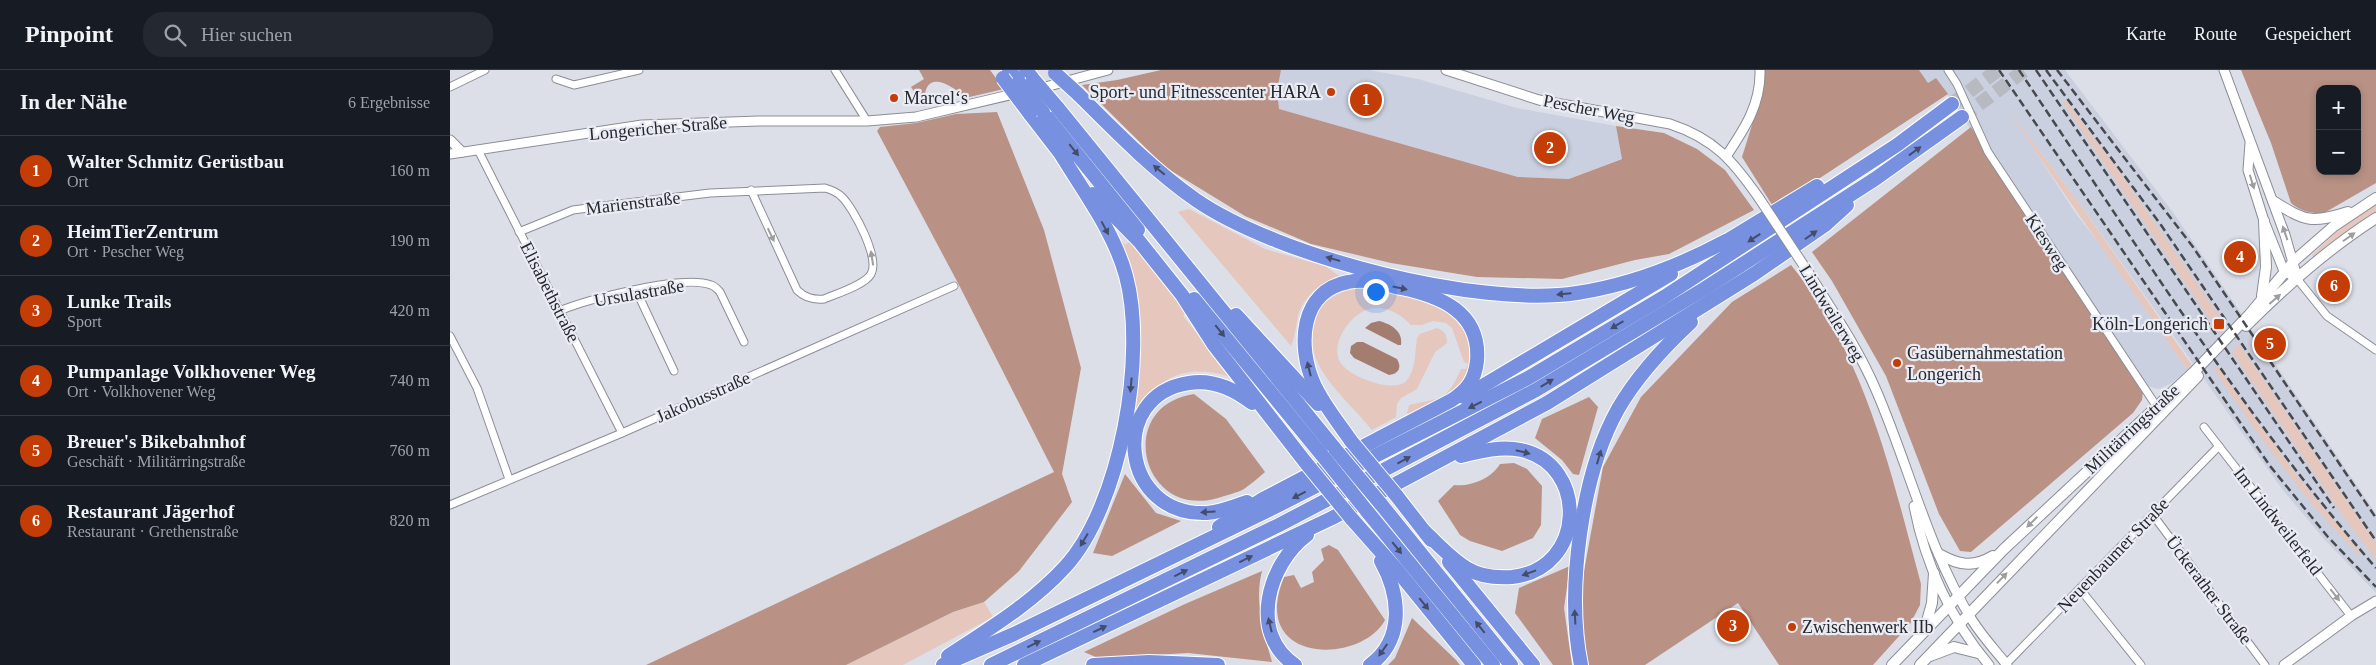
<!DOCTYPE html>
<html lang="de">
<meta charset="utf-8">
<style>
:root{--surface:#171b24;--page:#242831;--text:#f1f3f6;--muted:#9ea1a6;--line:#363941;--accent:#c43c06}
body{margin:0;font-family:"Times New Roman",serif;background:var(--page);color:var(--text)}
.controls{position:absolute;right:15px;top:15px;display:grid;overflow:hidden;border-radius:10px;box-shadow:0 2px 8px #0003}
.controls button{width:45px;height:45px;display:grid;place-items:center;padding:0;border:0;border-bottom:1px solid var(--line);background:var(--surface);color:var(--text);font:25px sans-serif}
.you{position:absolute;left:925px;top:221px;width:18px;height:18px;margin:-12px;border:4px solid #fff;border-radius:50%;background:#1a73e8;box-shadow:0 0 0 8px #1a73e833}
.badge{display:grid;place-items:center;width:32px;height:32px;border-radius:50%;background:var(--accent);color:#fff;font-size:16px;font-weight:700}
.pin{position:absolute;translate:-50% -50%;border:2px solid #fff;box-shadow:0 1px 5px #0006}
.list{margin:0;padding:0;list-style:none}
h2{display:flex;justify-content:space-between;align-items:center;height:65px;margin:0;padding:0 20px;font-size:21px}
h2 small{font-size:16px;font-weight:400;color:var(--muted)}
.list li{display:grid;grid-template-columns:32px 1fr auto;gap:15px;align-items:center;box-sizing:border-box;height:70px;padding:0 20px;border-top:1px solid var(--line)}
.list b{display:block;font-size:19px;white-space:nowrap}
.list p{margin:0;font-size:16px;white-space:nowrap;color:var(--muted)}
.list em{font-size:16px;font-style:normal;color:var(--muted)}
.icon{flex:none;width:28px;height:28px;fill:none;stroke:currentColor;stroke-width:2;stroke-linecap:round;stroke-linejoin:round}
.map{position:relative;flex:none;width:1926px;height:595px;overflow:hidden}
header{display:flex;align-items:center;gap:30px;box-sizing:border-box;height:70px;padding:0 25px;background:var(--surface);border-bottom:1px solid var(--line)}
header strong{font-size:24px}
nav{display:flex;gap:28px;margin-inline-start:auto;font-size:18px}
.search{width:350px;height:45px;background:var(--page);display:flex;align-items:center;gap:12px;box-sizing:border-box;padding:0 18px;border-radius:20px;color:var(--muted);font-size:19px}
main{display:flex}
aside{flex:1;background:var(--surface)}
.map>svg:first-child{display:block}
</style>
<header>
<strong>Pinpoint</strong>
<div class="search"><svg class="icon" aria-label="search" viewBox="0 0 24 24"><circle cx="10" cy="10" r="6"/><path d="M15 15l6 6"/></svg>Hier suchen</div>
<nav><a>Karte</a><a>Route</a><a>Gespeichert</a></nav>
</header>
<main>
<aside>
<h2>In der Nähe<small>6 Ergebnisse</small></h2>
<ul class="list">
<li><span class="badge">1</span><div><b>Walter Schmitz Gerüstbau</b><p>Ort</p></div><em>160 m</em></li>
<li><span class="badge">2</span><div><b>HeimTierZentrum</b><p>Ort · Pescher Weg</p></div><em>190 m</em></li>
<li><span class="badge">3</span><div><b>Lunke Trails</b><p>Sport</p></div><em>420 m</em></li>
<li><span class="badge">4</span><div><b>Pumpanlage Volkhovener Weg</b><p>Ort · Volkhovener Weg</p></div><em>740 m</em></li>
<li><span class="badge">5</span><div><b>Breuer's Bikebahnhof</b><p>Geschäft · Militärringstraße</p></div><em>760 m</em></li>
<li><span class="badge">6</span><div><b>Restaurant Jägerhof</b><p>Restaurant · Grethenstraße</p></div><em>820 m</em></li>
</ul>
</aside>
<div class="map">
<svg width="1926" height="595" viewBox="0 0 1926 595">
<rect width="100%" height="100%" fill="#dcdfe8"/>
<!-- built -->
<g fill="#cad0df">
<path d="M 831,0 L 919,0 L 968,9 L 1067,38 L 1166,56 L 1173,88 L 1119,109 L 1068,107 L 828,39 L 827,21 Z"/>
<path d="M 1469,0 L 1615,0 L 1725,145 L 1926,444 L 1926,523 L 1875,470 L 1832,419 L 1627,130 L 1564,48 L 1624,141 L 1661,189 L 1737,300 L 1722,313 L 1709,319 L 1697,316 L 1540,82 L 1535,81 L 1486,8 L 1478,13 Z"/>
</g>
<!-- green -->
<g fill="#e5c7be">
<path d="M 1616,31 L 1668,100 L 1777,257 L 1770,264 L 1613,33 Z"/>
<path d="M 1558,40 L 1627,130 L 1742,295 L 1737,300 C 1677,213 1616,128 1558,40 Z"/>
<path d="M 1926,134 L 1926,142 L 1897,162 L 1865,188 L 1862,185 L 1893,156 Z"/>
<path d="M 739,139 L 815,179 L 875,196 L 889,206 C 871,214 853,226 848,246 C 846,257 845,266 841,276 L 728,142 Z"/>
<path d="M 663,160 L 675,175 L 682,170 L 738,240 L 733,246 L 779,304 L 778,306 C 727,292 702,312 681,357 L 688,302 Z"/>
<path d="M 904,218 C 944,219 1017,230 1021,281 C 1022,292 1020,304 1013,313 C 1003,328 977,337 962,345 L 957,343 L 959,335 C 993,327 996,332 1011,299 L 1016,299 L 1018,294 L 1014,292 L 1002,258 L 996,253 L 983,251 L 972,255 L 961,255 C 949,243 934,234 916,240 C 898,247 877,278 893,296 C 904,308 947,325 958,309 C 966,297 965,281 967,268 L 970,264 L 987,258 C 995,261 997,265 997,273 L 985,282 L 967,319 L 951,328 L 947,334 L 946,347 L 922,360 C 900,331 853,298 863,255 C 868,233 884,224 904,218 Z"/>
<path d="M 1789,274 L 1926,473 L 1926,489 L 1896,450 L 1782,282 Z"/>
<path d="M 1767,296 L 1847,406 L 1910,482 L 1909,485 C 1853,429 1808,365 1764,300 Z"/>
<path d="M 534,532 L 543,547 L 453,595 L 396,595 L 503,542 Z"/>
</g>
<!-- forest -->
<g fill="#b99185" fill-rule="evenodd">
<path d="M 469,0 L 540,0 L 554,19 L 515,28 C 497,10 471,0 475,37 L 461,17 L 474,9 Z"/>
<path d="M 711,0 L 831,0 L 827,21 L 829,39 L 1068,107 L 1119,109 L 1172,89 L 1166,56 L 1214,63 L 1247,79 L 1275,100 L 1304,140 L 1219,184 L 1185,190 L 1112,209 L 1027,207 L 941,193 L 861,174 L 795,146 L 715,97 L 632,15 L 667,10 Z"/>
<path d="M 1314,0 L 1469,0 L 1478,13 L 1486,8 L 1498,24 L 1324,138 L 1292,87 L 1311,26 Z"/>
<path d="M 1791,0 L 1926,0 L 1926,113 L 1874,143 C 1862,144 1850,141 1841,133 L 1821,73 ZM 1870,19 L 1907,19 L 1907,101 L 1870,101 Z"/>
<path d="M 547,42 L 594,160 L 631,298 L 612,404 L 622,432 L 569,501 L 534,532 L 503,542 L 396,595 L 196,595 L 604,402 L 509,215 L 427,61 L 430,57 L 466,53 L 506,44 Z"/>
<path d="M 1521,57 L 1693,321 L 1692,330 L 1683,343 L 1521,482 L 1510,481 L 1489,444 L 1436,306 L 1382,211 L 1362,182 Z"/>
<path d="M 1341,195 C 1416,286 1441,403 1471,514 L 1470,535 L 1460,554 L 1423,595 L 1329,595 L 1288,533 L 1195,595 L 1138,595 L 1130,541 L 1132,512 L 1153,397 L 1191,327 L 1282,232 Z"/>
<path d="M 744,324 L 776,349 L 815,402 C 808,408 801,414 794,419 C 787,423 776,425 768,428 C 691,450 664,336 744,324 Z"/>
<path d="M 1139,327 L 1148,337 L 1129,405 L 1123,404 L 1112,390 L 1085,368 L 1092,349 Z"/>
<path d="M 1064,393 L 1077,399 L 1092,416 L 1091,455 L 1083,468 L 1052,481 L 1020,471 L 1010,465 L 988,431 L 1004,415 C 1020,417 1041,409 1050,394 Z"/>
<path d="M 675,404 L 706,443 L 731,451 L 662,486 L 643,483 Z"/>
<path d="M 879,475 L 888,480 L 935,550 C 911,595 798,595 834,507 L 844,505 L 851,518 L 864,512 L 862,502 L 874,490 L 871,479 Z"/>
<path d="M 1120,496 L 1114,538 L 1122,595 L 1103,595 L 1065,543 L 1069,518 Z"/>
<path d="M 812,501 C 804,532 814,562 822,592 L 738,583 L 648,588 L 634,582 L 735,534 Z"/>
<path d="M 962,548 L 1006,590 L 1010,595 L 938,595 L 945,588 Z"/>
</g>
<!-- water -->
<g fill="#a47d71">
<path d="M 929,251 C 941,254 953,261 951,275 L 948,275 L 915,258 L 921,253 Z"/>
<path d="M 907,272 L 913,272 L 947,289 C 952,297 949,304 939,305 L 904,288 L 900,283 L 901,276 Z"/>
</g>
<g fill="none" stroke-linecap="round" stroke-linejoin="round">
<!-- motorway-tunnel -->
<g stroke="#b8bac2" stroke-width="14" stroke-dasharray="14 7" stroke-linecap="butt">
<path d="M 1502,34 L 1548,0"/>
<path d="M 1512,47 L 1575,0"/>
</g>
<!-- minor casing -->
<g stroke="#8b8e96" stroke-width="9">
<g id="minor">
<path d="M 385,0 L 417,51"/>
<path d="M 1498,0 L 1507,14 L 1538,82 L 1707,337"/>
<path d="M 106,9 L 124,15 L 189,0"/>
<path d="M 0,17 L 35,0"/>
<path d="M 28,80 L 172,363"/>
<path d="M 69,162 L 123,140 L 153,136 L 260,123 L 375,118 C 382,120 387,122 392,127 C 404,139 430,188 421,204 C 415,215 386,224 374,229 C 363,230 355,228 347,220 L 301,120"/>
<path d="M 1848,210 L 1877,246 L 1926,280"/>
<path d="M 186,220 L 224,301"/>
<path d="M 109,241 C 139,229 233,204 261,215 C 265,216 267,219 270,222 L 294,272"/>
<path d="M 0,266 L 27,318 L 59,409"/>
<path d="M 1754,357 L 1901,546"/>
<path d="M 0,435 L 172,363 L 504,216"/>
<path d="M 1703,445 L 1815,595"/>
<path d="M 1630,519 L 1691,595"/>
<path d="M 1556,594 L 1769,376"/>
</g>
</g>
<!-- tertiary casing -->
<g stroke="#8b8e96" stroke-width="11">
<g id="tertiary">
<path d="M 996,0 L 1089,30 L 1220,54 C 1265,69 1283,91 1309,128"/>
<path d="M 1774,0 L 1835,165 L 1848,210"/>
<path d="M 588,19 L 658,0"/>
<path d="M 0,70 L 12,82"/>
<path d="M 1800,73 L 1798,100 L 1814,151 L 1834,201 L 1841,205"/>
<path d="M 0,84 L 192,55 L 309,51 L 417,51 L 466,47 L 568,23"/>
<path d="M 1277,85 C 1295,58 1311,34 1310,0"/>
<path d="M 1358,202 C 1382,240 1408,278 1426,320 C 1459,396 1478,479 1522,550 C 1532,566 1545,580 1557,595"/>
<path d="M 1464,436 C 1475,494 1501,550 1539,595"/>
<path d="M 1834,595 L 1901,546 L 1926,531"/>
</g>
</g>
<!-- secondary casing -->
<g stroke="#8b8e96" stroke-width="12">
<g id="secondary">
<path d="M 1823,131 C 1855,151 1861,154 1898,142"/>
<path d="M 1812,226 L 1816,197 L 1814,151"/>
<path d="M 1796,256 C 1835,217 1879,178 1926,148"/>
<path d="M 1489,484 C 1508,495 1523,498 1543,486"/>
<path d="M 1475,558 L 1482,533 L 1484,503"/>
<path d="M 1480,586 L 1504,577 L 1528,583"/>
<path d="M 1442,595 L 1554,479 L 1744,302 L 1799,245 L 1844,191 L 1884,156 L 1926,128"/>
<path d="M 1470,595 L 1748,306"/>
</g>
</g>
<!-- motorway casing -->
<g stroke="#fff" stroke-width="16">
<g id="motorway">
<path d="M 559,0 L 569,12"/>
<path d="M 576,0 L 583,9"/>
<path d="M 628,24 C 665,61 703,100 746,130 C 829,187 1028,238 1127,223 C 1180,215 1229,196 1276,171"/>
<path d="M 607,37 L 885,379"/>
<path d="M 593,42 L 688,160"/>
<path d="M 580,44 L 617,92"/>
<path d="M 643,124 L 689,171 L 732,225 L 764,275 L 856,393"/>
<path d="M 1270,175 L 1367,116"/>
<path d="M 744,229 L 872,385"/>
<path d="M 786,245 L 868,334"/>
<path d="M 1014,327 L 1221,204"/>
<path d="M 946,425 L 981,470"/>
<path d="M 797,432 C 784,436 771,442 757,443 C 671,447 657,325 739,313 C 763,309 784,319 802,333"/>
<path d="M 930,433 L 1061,595"/>
<path d="M 916,440 L 1043,595"/>
<path d="M 901,448 L 947,500 L 1024,595"/>
<path d="M 769,457 L 813,429 L 1002,330 C 1017,320 1025,310 1027,291 C 1031,242 990,226 951,218 C 934,214 916,208 898,212 C 850,221 847,276 864,314 C 873,334 888,352 901,371"/>
<path d="M 975,462 C 989,475 1002,490 1018,499 C 1031,507 1047,508 1062,507 C 1137,499 1138,394 1071,380 C 1051,376 1031,381 1011,386"/>
<path d="M 999,492 L 1083,595"/>
<path d="M 498,586 C 539,559 582,533 615,497 C 671,436 697,284 676,206 C 664,162 635,124 612,86"/>
<path d="M 493,595 L 564,564 L 823,438 L 1078,308 L 1214,227 L 1447,75 L 1502,34"/>
<path d="M 541,595 L 829,455 L 1086,320 L 1254,219 L 1425,109 L 1512,47"/>
<path d="M 574,595 L 882,448 L 1097,333 L 1304,204 L 1375,155 L 1397,135"/>
<path d="M 643,595 L 699,592 L 768,595"/>
<path d="M 845,595 C 798,564 818,494 857,465"/>
<path d="M 920,595 C 955,569 950,525 931,491"/>
<path d="M 1131,595 C 1116,522 1131,405 1168,339 C 1187,306 1213,278 1241,252"/>
</g>
</g>
<!-- minor -->
<use href="#minor" stroke="#fff" stroke-width="7"/>
<!-- tertiary -->
<use href="#tertiary" stroke="#fff" stroke-width="9"/>
<!-- secondary -->
<use href="#secondary" stroke="#fff" stroke-width="10"/>
<!-- motorway -->
<use href="#motorway" stroke="#7790e0" stroke-width="14"/>
<!-- rail -->
<g stroke="#47494d" stroke-width="2.5" stroke-dasharray="8 4" stroke-linecap="butt">
<path d="M 1549,0 L 1820,396 L 1878,467 L 1926,517"/>
<path d="M 1569,0 C 1683,169 1792,344 1926,498"/>
<path d="M 1586,0 L 1884,438"/>
<path d="M 1596,0 L 1711,155 L 1926,471"/>
<path d="M 1607,0 L 1743,177 L 1926,448"/>
</g>
<!-- tertiary-bridge casing -->
<g stroke="#8b8e96" stroke-width="11" stroke-linecap="butt">
<path id="tertiary-bridge" d="M 1309,128 L 1358,202"/>
</g>
<!-- motorway-bridge casing -->
<g stroke="#fff" stroke-width="16" stroke-linecap="butt">
<g id="motorway-bridge">
<path d="M 605,3 L 628,24"/>
<path d="M 553,8 L 580,44"/>
<path d="M 583,9 L 607,37"/>
<path d="M 569,12 L 593,42"/>
<path d="M 901,371 L 946,425"/>
<path d="M 885,379 L 930,433"/>
<path d="M 872,385 L 916,440"/>
<path d="M 856,393 L 901,448"/>
</g>
</g>
<!-- tertiary-bridge -->
<use href="#tertiary-bridge" stroke="#fff" stroke-width="9"/>
<!-- motorway-bridge -->
<use href="#motorway-bridge" stroke="#7790e0" stroke-width="14"/>
</g>
<!-- one-way arrows -->
<defs><path id="oneway-solid" d="M-6-.8H1V-3.2L6.5 0L1 3.2V.8H-6Z" transform="scale(1.25)"/></defs>
<g fill="#434c6a">
<use href="#oneway-solid" transform="translate(624 80) rotate(51)"/>
<use href="#oneway-solid" transform="translate(1465 81) rotate(-36)"/>
<use href="#oneway-solid" transform="translate(709 100) rotate(-140)"/>
<use href="#oneway-solid" transform="translate(655 158) rotate(62)"/>
<use href="#oneway-solid" transform="translate(1361 165) rotate(-35)"/>
<use href="#oneway-solid" transform="translate(1304 168) rotate(147)"/>
<use href="#oneway-solid" transform="translate(883 189) rotate(-164)"/>
<use href="#oneway-solid" transform="translate(950 218) rotate(12)"/>
<use href="#oneway-solid" transform="translate(1114 224) rotate(175)"/>
<use href="#oneway-solid" transform="translate(1167 255) rotate(149)"/>
<use href="#oneway-solid" transform="translate(770 261) rotate(51)"/>
<use href="#oneway-solid" transform="translate(859 299) rotate(-104)"/>
<use href="#oneway-solid" transform="translate(1097 313) rotate(-31)"/>
<use href="#oneway-solid" transform="translate(681 315) rotate(95)"/>
<use href="#oneway-solid" transform="translate(1025 335) rotate(153)"/>
<use href="#oneway-solid" transform="translate(1073 382) rotate(14)"/>
<use href="#oneway-solid" transform="translate(1149 387) rotate(-74)"/>
<use href="#oneway-solid" transform="translate(954 390) rotate(-28)"/>
<use href="#oneway-solid" transform="translate(849 425) rotate(153)"/>
<use href="#oneway-solid" transform="translate(758 442) rotate(177)"/>
<use href="#oneway-solid" transform="translate(634 470) rotate(121)"/>
<use href="#oneway-solid" transform="translate(947 478) rotate(51)"/>
<use href="#oneway-solid" transform="translate(796 489) rotate(-26)"/>
<use href="#oneway-solid" transform="translate(731 503) rotate(-26)"/>
<use href="#oneway-solid" transform="translate(1079 503) rotate(160)"/>
<use href="#oneway-solid" transform="translate(974 534) rotate(51)"/>
<use href="#oneway-solid" transform="translate(1125 547) rotate(-93)"/>
<use href="#oneway-solid" transform="translate(820 555) rotate(-103)"/>
<use href="#oneway-solid" transform="translate(1030 557) rotate(-129)"/>
<use href="#oneway-solid" transform="translate(650 559) rotate(-25)"/>
<use href="#oneway-solid" transform="translate(584 574) rotate(-26)"/>
<use href="#oneway-solid" transform="translate(933 580) rotate(125)"/>
</g>
<g fill="#9e9ea0">
<use href="#oneway-solid" transform="translate(1802 112) rotate(73)"/>
<use href="#oneway-solid" transform="translate(1835 163) rotate(-109)"/>
<use href="#oneway-solid" transform="translate(321 165) rotate(65)"/>
<use href="#oneway-solid" transform="translate(1899 167) rotate(-35)"/>
<use href="#oneway-solid" transform="translate(422 188) rotate(-99)"/>
<use href="#oneway-solid" transform="translate(1825 229) rotate(-41)"/>
<use href="#oneway-solid" transform="translate(1582 452) rotate(136)"/>
<use href="#oneway-solid" transform="translate(1552 508) rotate(-46)"/>
<use href="#oneway-solid" transform="translate(1885 525) rotate(52)"/>
</g>
<!-- markers -->
<g fill="#c43c06" stroke="#e9ecf5" stroke-width="2">
<circle cx="881" cy="22" r="5"/>
<circle cx="444" cy="28" r="5"/>
<rect x="1763" y="248" width="12" height="12" rx="2.5"/>
<circle cx="1447" cy="293" r="5"/>
<circle cx="1342" cy="557" r="5"/>
</g>
<g text-anchor="middle" stroke-width="4.5" stroke-linejoin="round" paint-order="stroke">
<!-- poi labels -->
<g font-size="18" fill="#27282b" stroke="#e9ecf5" text-anchor="start">
<text x="871" y="28" text-anchor="end">Sport- und Fitnesscenter HARA</text>
<text x="454" y="34">Marcel‘s</text>
<text x="1758" y="260" text-anchor="end">Köln-Longerich</text>
<text x="1457" y="289">Gasübernahmestation<tspan x="1457" dy="21">Longerich</tspan></text>
<text x="1352" y="563">Zwischenwerk IIb</text>
</g>
<!-- street labels -->
<g font-size="18" fill="#27282b" stroke="#e9ecf5">
<text transform="translate(1139 39) rotate(11)" y="6">Pescher Weg</text>
<text transform="translate(208 58) rotate(-5)" y="6">Longericher Straße</text>
<text transform="translate(183 133) rotate(-7)" y="6">Marienstraße</text>
<text transform="translate(1597 172) rotate(57)" y="6">Kiesweg</text>
<text transform="translate(100 222) rotate(63)" y="6">Elisabethstraße</text>
<text transform="translate(189 223) rotate(-10)" y="6">Ursulastraße</text>
<text transform="translate(1382 243) rotate(59)" y="6">Lindweilerweg</text>
<text transform="translate(253 327) rotate(-24)" y="6">Jakobusstraße</text>
<text transform="translate(1682 359) rotate(-43)" y="6">Militärringstraße</text>
<text transform="translate(1828 451) rotate(52)" y="6">Im Lindweilerfeld</text>
<text transform="translate(1663 485) rotate(-46)" y="6">Neuenbaumer Straße</text>
<text transform="translate(1759 520) rotate(53)" y="6">Ückerather Straße</text>
</g>
</g>
</svg>
<div class="controls">
<button>+</button>
<button>−</button>
</div>
<div class="you"></div>
<div class="pin badge" style="left:916px;top:30px">1</div>
<div class="pin badge" style="left:1100px;top:78px">2</div>
<div class="pin badge" style="left:1283px;top:556px">3</div>
<div class="pin badge" style="left:1790px;top:187px">4</div>
<div class="pin badge" style="left:1820px;top:274px">5</div>
<div class="pin badge" style="left:1884px;top:216px">6</div>
</div>
</main>
